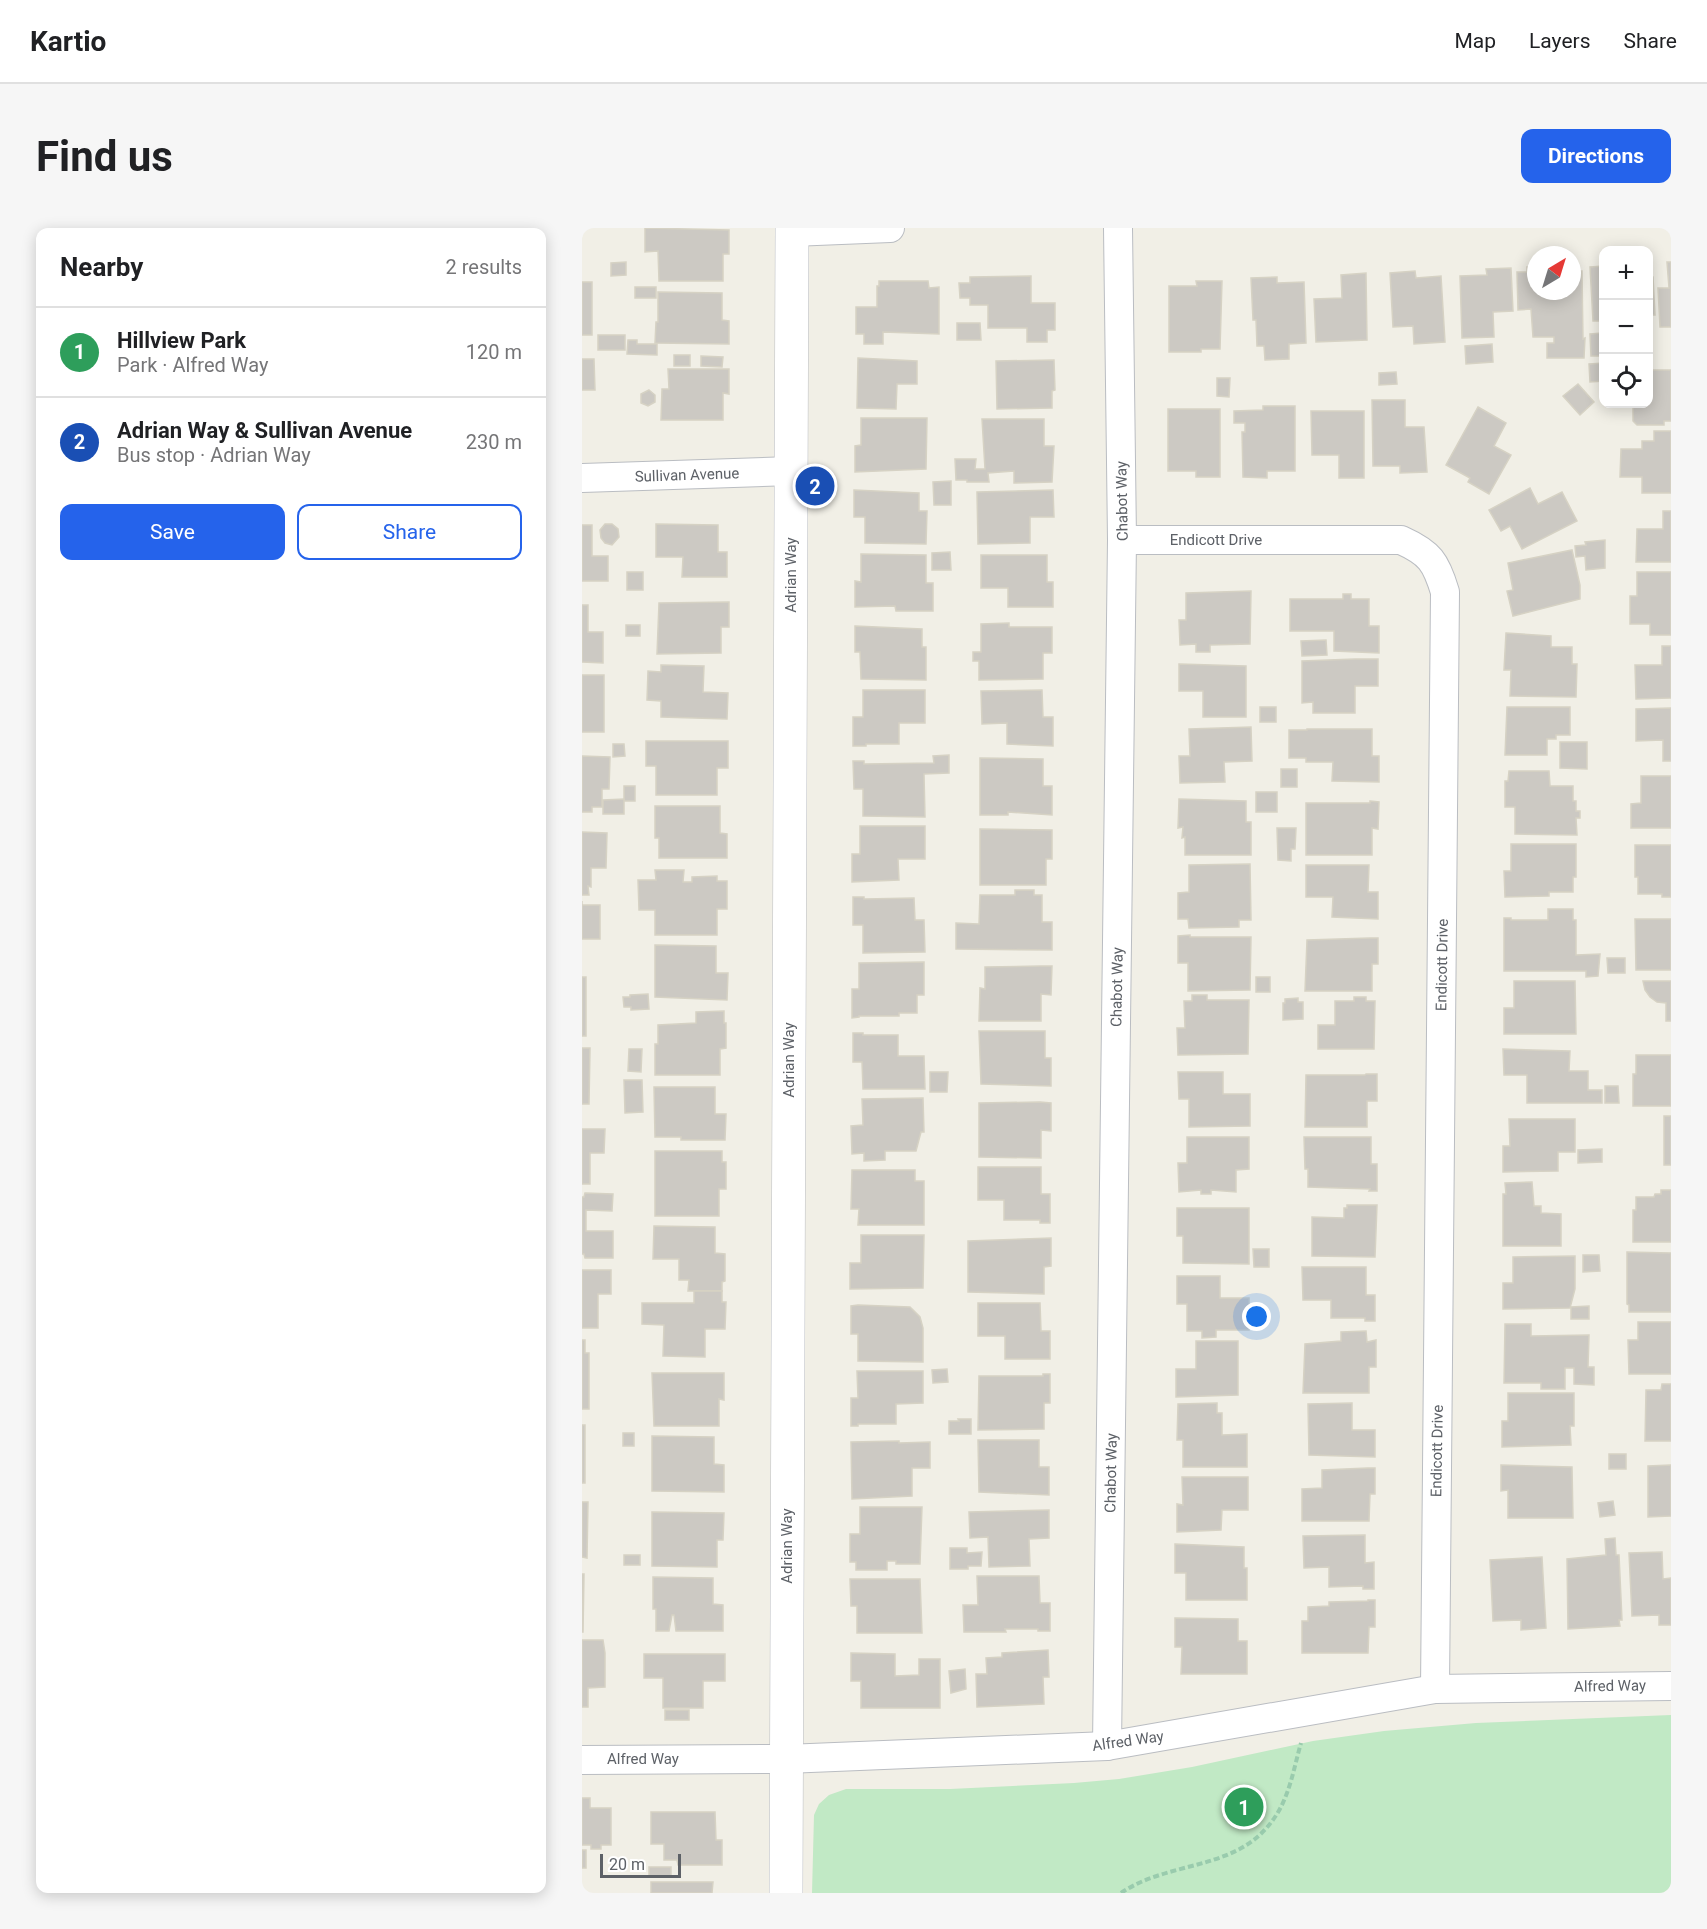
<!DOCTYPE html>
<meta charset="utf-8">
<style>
:root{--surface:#fff;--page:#f6f6f6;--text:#202124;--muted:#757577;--line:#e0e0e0;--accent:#2563eb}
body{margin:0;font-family:Roboto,sans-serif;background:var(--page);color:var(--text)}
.controls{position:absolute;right:18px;top:18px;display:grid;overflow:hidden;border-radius:12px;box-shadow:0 3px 15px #0003}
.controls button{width:54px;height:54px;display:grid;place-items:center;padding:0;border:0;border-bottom:2px solid var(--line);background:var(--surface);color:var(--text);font:30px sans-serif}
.compass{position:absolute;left:945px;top:18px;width:54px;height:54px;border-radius:50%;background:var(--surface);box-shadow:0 3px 15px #0003;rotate:38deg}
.scale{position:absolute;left:18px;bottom:15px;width:81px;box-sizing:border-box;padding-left:6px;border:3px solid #5d6167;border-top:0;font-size:16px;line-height:21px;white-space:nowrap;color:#5d6167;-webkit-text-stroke:4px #fff;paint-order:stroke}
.you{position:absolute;left:675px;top:1089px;width:21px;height:21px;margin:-15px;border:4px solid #fff;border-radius:50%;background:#1a73e8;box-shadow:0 0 0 9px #1a73e833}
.badge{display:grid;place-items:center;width:39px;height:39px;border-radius:50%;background:var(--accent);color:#fff;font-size:20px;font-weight:700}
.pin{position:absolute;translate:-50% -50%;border:3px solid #fff;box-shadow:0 2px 6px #0006}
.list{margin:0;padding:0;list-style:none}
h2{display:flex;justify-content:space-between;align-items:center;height:78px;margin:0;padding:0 24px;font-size:26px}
h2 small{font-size:20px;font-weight:400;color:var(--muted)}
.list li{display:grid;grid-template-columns:39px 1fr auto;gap:18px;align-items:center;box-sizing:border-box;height:90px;padding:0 24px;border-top:2px solid var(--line)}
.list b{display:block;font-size:22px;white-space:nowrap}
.list p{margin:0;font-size:20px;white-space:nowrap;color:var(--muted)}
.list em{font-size:20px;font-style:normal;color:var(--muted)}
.actions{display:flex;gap:12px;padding:18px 24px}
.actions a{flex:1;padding:14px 0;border:2px solid var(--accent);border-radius:12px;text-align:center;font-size:21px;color:var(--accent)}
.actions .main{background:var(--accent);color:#fff}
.icon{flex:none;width:33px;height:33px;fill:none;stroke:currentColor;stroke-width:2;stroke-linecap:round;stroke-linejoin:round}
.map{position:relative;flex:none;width:1089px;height:1665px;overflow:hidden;border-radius:12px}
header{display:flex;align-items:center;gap:36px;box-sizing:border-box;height:84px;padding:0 30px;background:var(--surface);border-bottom:2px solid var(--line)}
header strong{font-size:28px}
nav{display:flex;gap:33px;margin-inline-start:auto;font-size:21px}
.intro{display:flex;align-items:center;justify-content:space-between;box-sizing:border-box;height:144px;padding:0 36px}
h1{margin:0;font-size:42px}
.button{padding:15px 27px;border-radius:12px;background:var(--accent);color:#fff;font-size:21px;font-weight:700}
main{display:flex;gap:36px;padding:0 36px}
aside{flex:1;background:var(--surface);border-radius:12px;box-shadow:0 3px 15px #0003}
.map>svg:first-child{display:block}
</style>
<header>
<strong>Kartio</strong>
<nav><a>Map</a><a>Layers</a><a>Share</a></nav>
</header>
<div class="intro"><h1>Find us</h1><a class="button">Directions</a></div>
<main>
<aside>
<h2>Nearby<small>2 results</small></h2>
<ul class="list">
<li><span class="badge" style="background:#2e9e5b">1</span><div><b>Hillview Park</b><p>Park · Alfred Way</p></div><em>120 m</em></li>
<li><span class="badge" style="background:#1a4fb4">2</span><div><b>Adrian Way &amp; Sullivan Avenue</b><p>Bus stop · Adrian Way</p></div><em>230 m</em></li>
</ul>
<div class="actions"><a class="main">Save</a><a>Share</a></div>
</aside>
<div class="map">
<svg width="1089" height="1665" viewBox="0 0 1089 1665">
<rect width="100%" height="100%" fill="#f1efe6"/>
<!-- green -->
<path fill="#c1e9c5" d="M 1089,1487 L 1089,1665 L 230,1665 L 232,1587 L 237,1576 L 247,1567 L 264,1561 L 368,1561 L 492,1555 L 537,1551 L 610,1539 L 731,1513 L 802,1503 L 894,1495 Z"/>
<!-- building -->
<g fill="#ccc9c3" stroke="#d6d2c4" stroke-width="1.5">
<path d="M 63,0 L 147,2 L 147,26 L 141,26 L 141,53 L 77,53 L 76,23 L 63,24 Z"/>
<path d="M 44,34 L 44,47 L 29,48 L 29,35 Z"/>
<path d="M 1085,34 L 1089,34 L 1089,99 L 1078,99 L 1076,60 L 1087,60 Z"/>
<path d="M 1022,38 L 1022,93 L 1011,93 L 1008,39 Z"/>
<path d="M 945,39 L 954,39 L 954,63 L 990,63 L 990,43 L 1000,43 L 1001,111 L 1003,110 L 1002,130 L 965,130 L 965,115 L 972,115 L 972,109 L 951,109 L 949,81 L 936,82 L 935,44 L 945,44 Z"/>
<path d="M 929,40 L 931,83 L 911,84 L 912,109 L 880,110 L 878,48 L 905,47 L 904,41 Z"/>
<path d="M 833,43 L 834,50 L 859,48 L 863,114 L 832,116 L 831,98 L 811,99 L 808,45 Z"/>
<path d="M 784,45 L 785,112 L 734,114 L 732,71 L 760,70 L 759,47 Z"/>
<path d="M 449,48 L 449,75 L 473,75 L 473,102 L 465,102 L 465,114 L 445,114 L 445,100 L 406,100 L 406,77 L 388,77 L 388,70 L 378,70 L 377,55 L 388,55 L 388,49 Z"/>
<path d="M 695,49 L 695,55 L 722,54 L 724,115 L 707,116 L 707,131 L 683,132 L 682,118 L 675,118 L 674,92 L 671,92 L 669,50 Z"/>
<path d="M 1066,49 L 1071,49 L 1073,87 L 1066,87 Z"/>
<path d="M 297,53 L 346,53 L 347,60 L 357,59 L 357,106 L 301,104 L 301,116 L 282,116 L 282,106 L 274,106 L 274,79 L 295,79 L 295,58 L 297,58 Z"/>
<path d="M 614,53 L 640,53 L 638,121 L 619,121 L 619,124 L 587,124 L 587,58 L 615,58 Z"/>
<rect x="0" y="54" width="10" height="53"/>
<rect x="53" y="59" width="21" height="11"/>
<path d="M 76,64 L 140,65 L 140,92 L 147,93 L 147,116 L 73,115 L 74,94 L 76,94 Z"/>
<path d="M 375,95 L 398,95 L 399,112 L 375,112 Z"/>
<path d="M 1020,105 L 1021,128 L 1009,128 L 1008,106 Z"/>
<rect x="16" y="107" width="27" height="15"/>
<path d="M 46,112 L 55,112 L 55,116 L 75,116 L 75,127 L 45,126 Z"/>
<path d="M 910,116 L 911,134 L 884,136 L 883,118 Z"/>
<rect x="92" y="127" width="16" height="11"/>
<path d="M 119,128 L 141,129 L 140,139 L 119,138 Z"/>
<path d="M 276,130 L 335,133 L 335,156 L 315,156 L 314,181 L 275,180 Z"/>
<path d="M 0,131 L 12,131 L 13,162 L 0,162 Z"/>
<path d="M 472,132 L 473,162 L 470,163 L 470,180 L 415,181 L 414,133 Z"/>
<path d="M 1022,135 L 1022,153 L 1008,154 L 1007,136 Z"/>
<path d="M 86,141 L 147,141 L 147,166 L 141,165 L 141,192 L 79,192 L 80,161 L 87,161 Z"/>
<path d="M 1066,142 L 1089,142 L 1089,193 L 1082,193 L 1082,197 L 1055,197 L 1051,193 L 1051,176 L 1066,176 Z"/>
<path d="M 814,144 L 815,156 L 797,157 L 797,145 Z"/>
<path d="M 635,150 L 648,150 L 647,169 L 635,168 Z"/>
<path d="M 996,156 L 1012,174 L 998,187 L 981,168 Z"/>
<path d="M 67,162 L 73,167 L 73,174 L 66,178 L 59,175 L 59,166 Z"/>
<path d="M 790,172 L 823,172 L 823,199 L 842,199 L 845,244 L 818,245 L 818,238 L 791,238 Z"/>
<path d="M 681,178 L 713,178 L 713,243 L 685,243 L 685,250 L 661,249 L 660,204 L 663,204 L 663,195 L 652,195 L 652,183 L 681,182 Z"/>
<path d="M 896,179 L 924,195 L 912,218 L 929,227 L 907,266 L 886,254 L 888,250 L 864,237 Z"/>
<path d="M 586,181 L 638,181 L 638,249 L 614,249 L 614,243 L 586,243 Z"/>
<path d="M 729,183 L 782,183 L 782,250 L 757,250 L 757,227 L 730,227 Z"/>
<path d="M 279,190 L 345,190 L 344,241 L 273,244 L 273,218 L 279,217 Z"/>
<path d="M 400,191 L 462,191 L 462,218 L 472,218 L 470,254 L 432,255 L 432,243 L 406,245 L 407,254 L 385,254 L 385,252 L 374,252 L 373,231 L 394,231 L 393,241 L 403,241 Z"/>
<path d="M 1072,203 L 1089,203 L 1089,265 L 1060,265 L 1060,249 L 1038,249 L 1039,221 L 1060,221 L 1060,213 L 1072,213 Z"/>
<path d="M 369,253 L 369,277 L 352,277 L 351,254 Z"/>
<path d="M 948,260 L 956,276 L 980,264 L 995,293 L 940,321 L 928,298 L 919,303 L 907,282 Z"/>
<path d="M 272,262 L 337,265 L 337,283 L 345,283 L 344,316 L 283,315 L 283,289 L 272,289 Z"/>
<path d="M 471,262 L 472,289 L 448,289 L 448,315 L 396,316 L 395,264 Z"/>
<path d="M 1081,283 L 1089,283 L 1089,334 L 1054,334 L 1055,301 L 1081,301 Z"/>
<path d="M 23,296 L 30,296 L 36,301 L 37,309 L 30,317 L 23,315 L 19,310 L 18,302 Z"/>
<path d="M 74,296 L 136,297 L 136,324 L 145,324 L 145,349 L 100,349 L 101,329 L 74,329 Z"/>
<path d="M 0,297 L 10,297 L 10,328 L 26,328 L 26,353 L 0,353 Z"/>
<path d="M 1023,312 L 1023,340 L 1004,342 L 1003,328 L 994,329 L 993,318 L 1004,317 L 1003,314 Z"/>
<path d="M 990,322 L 998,357 L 998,371 L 931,388 L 925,363 L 931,362 L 926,335 Z"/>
<path d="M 368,324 L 369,342 L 350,342 L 350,325 Z"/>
<path d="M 279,326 L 344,327 L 344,355 L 351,355 L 351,383 L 314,383 L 313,378 L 273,379 L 273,353 L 279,354 Z"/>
<path d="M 399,327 L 465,327 L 465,354 L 471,354 L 471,379 L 426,379 L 426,360 L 399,360 Z"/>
<rect x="45" y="344" width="16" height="18"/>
<path d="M 1055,344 L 1089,344 L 1089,407 L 1068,407 L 1068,396 L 1048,396 L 1048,368 L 1055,368 Z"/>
<path d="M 669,363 L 668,416 L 628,417 L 628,424 L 614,424 L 614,416 L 598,417 L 597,392 L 604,392 L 604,365 Z"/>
<path d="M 761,366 L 769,366 L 769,371 L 787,371 L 787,398 L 797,398 L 797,425 L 752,423 L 752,403 L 708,403 L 708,371 L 761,371 Z"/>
<path d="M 147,374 L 147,399 L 139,399 L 139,425 L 75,426 L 77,375 Z"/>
<path d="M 0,377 L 6,377 L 6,404 L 21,404 L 21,435 L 0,434 Z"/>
<path d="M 427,395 L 427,399 L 470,399 L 470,425 L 461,425 L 461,451 L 397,452 L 397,433 L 391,433 L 391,424 L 399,424 L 399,396 Z"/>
<rect x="44" y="397" width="14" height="11"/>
<path d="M 273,398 L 340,401 L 340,419 L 344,419 L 344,452 L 279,451 L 278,424 L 273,424 Z"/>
<path d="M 924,405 L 969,408 L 969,419 L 990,419 L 990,436 L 995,436 L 994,469 L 928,468 L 929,442 L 922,442 Z"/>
<path d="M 744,412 L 745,427 L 720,428 L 719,413 Z"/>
<path d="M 1080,418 L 1089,418 L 1089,470 L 1054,471 L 1053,437 L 1080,437 Z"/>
<path d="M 773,431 L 796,431 L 796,458 L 773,458 L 773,485 L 731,485 L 731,474 L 720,475 L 720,433 Z"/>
<path d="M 597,436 L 664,438 L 664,489 L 621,489 L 621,463 L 597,463 Z"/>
<path d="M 79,437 L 122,438 L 121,464 L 146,465 L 145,491 L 79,489 L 79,473 L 65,472 L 66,443 L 79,444 Z"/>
<rect x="0" y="447" width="22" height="57"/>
<path d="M 281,462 L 343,462 L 343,495 L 317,495 L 317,516 L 284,516 L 284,518 L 271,518 L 271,489 L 281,489 Z"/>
<path d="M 460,462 L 461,489 L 471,489 L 471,518 L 425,516 L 425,495 L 400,496 L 399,463 Z"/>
<rect x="678" y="479" width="16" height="15"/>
<path d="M 925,479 L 988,479 L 988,507 L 974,507 L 974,511 L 965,511 L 965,527 L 923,527 Z"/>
<path d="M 1089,480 L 1089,533 L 1081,533 L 1081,512 L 1054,513 L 1054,481 Z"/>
<path d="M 669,499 L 670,533 L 642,534 L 643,554 L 598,555 L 597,528 L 608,528 L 607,501 Z"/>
<path d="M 725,501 L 790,501 L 790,528 L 797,528 L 797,554 L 750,553 L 751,534 L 724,534 L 724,530 L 707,530 L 707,502 L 725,502 Z"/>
<path d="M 64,513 L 146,513 L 146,540 L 135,540 L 135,567 L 74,567 L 74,538 L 64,538 Z"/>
<path d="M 978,514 L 1005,514 L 1005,541 L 978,540 Z"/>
<path d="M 31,516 L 42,516 L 43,528 L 31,529 Z"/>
<path d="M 367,527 L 367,545 L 342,546 L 343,589 L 281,588 L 281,561 L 272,561 L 271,533 L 282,533 L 282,536 L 352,535 L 351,528 Z"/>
<path d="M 0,528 L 28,529 L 27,561 L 20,561 L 20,579 L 10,579 L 10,584 L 0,584 Z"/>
<path d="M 398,530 L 461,531 L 461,558 L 470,558 L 470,587 L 426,584 L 426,587 L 398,587 Z"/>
<rect x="699" y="541" width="16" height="18"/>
<path d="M 927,543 L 967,543 L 968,558 L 991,558 L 991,573 L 994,573 L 994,583 L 998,583 L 998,590 L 994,590 L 995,607 L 933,606 L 933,579 L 923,579 L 923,553 L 926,553 Z"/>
<path d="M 1059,548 L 1089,548 L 1089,600 L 1049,600 L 1049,576 L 1059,575 Z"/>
<rect x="42" y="558" width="11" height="15"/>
<rect x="674" y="564" width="21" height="20"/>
<path d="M 42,571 L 42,586 L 21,586 L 21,572 Z"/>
<path d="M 597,571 L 664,573 L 664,594 L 669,594 L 669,627 L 603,627 L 603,609 L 600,610 L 601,599 L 596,600 Z"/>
<path d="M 788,573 L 797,574 L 796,601 L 790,600 L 790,627 L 724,627 L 724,575 L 788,575 Z"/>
<path d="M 73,578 L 138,578 L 138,605 L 145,606 L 145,630 L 77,630 L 77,610 L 73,610 Z"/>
<path d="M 278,598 L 343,598 L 343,631 L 316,631 L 317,652 L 270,654 L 270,626 L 278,626 Z"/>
<path d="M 695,600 L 714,600 L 713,621 L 709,621 L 709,633 L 696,632 Z"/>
<path d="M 398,601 L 470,602 L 470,631 L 464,631 L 464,657 L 398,657 Z"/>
<path d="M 0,604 L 25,605 L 24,640 L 9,640 L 9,659 L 6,658 L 7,667 L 0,667 Z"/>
<path d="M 929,616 L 994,616 L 994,649 L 991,649 L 991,664 L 967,664 L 967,668 L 923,669 L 922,643 L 929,643 Z"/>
<path d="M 1053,617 L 1089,617 L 1089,669 L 1080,669 L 1080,666 L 1056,666 L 1056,649 L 1053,649 Z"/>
<path d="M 668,636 L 669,692 L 657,692 L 657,699 L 607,700 L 606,691 L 596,691 L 596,665 L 607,664 L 607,637 Z"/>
<path d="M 724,637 L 787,637 L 786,664 L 796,664 L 796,691 L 750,689 L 751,669 L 724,669 Z"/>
<path d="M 73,642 L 102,642 L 101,654 L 110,654 L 110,649 L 135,648 L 135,653 L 145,653 L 145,681 L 135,681 L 135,707 L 73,707 L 73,682 L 57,682 L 56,652 L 74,652 Z"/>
<path d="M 433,662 L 452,662 L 452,667 L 460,667 L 460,694 L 470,694 L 470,722 L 374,721 L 374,695 L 397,696 L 398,667 L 433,667 Z"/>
<path d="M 271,669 L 282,669 L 282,671 L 332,670 L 333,692 L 342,692 L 343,724 L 281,725 L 281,697 L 271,697 Z"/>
<path d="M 0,673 L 0,677 L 18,677 L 18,711 L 0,711 Z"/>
<path d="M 966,681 L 991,681 L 991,692 L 994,692 L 994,727 L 1018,726 L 1016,748 L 1004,749 L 1004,743 L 922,743 L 922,690 L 929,690 L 929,692 L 966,692 Z"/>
<path d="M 1053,691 L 1089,691 L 1089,742 L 1054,742 Z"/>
<path d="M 608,707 L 608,709 L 669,709 L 668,762 L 606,763 L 606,735 L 596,735 L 596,708 Z"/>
<path d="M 788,710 L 796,710 L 796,736 L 790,736 L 790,763 L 723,763 L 725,712 Z"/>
<path d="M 73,717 L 134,718 L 134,745 L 146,745 L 145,772 L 73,769 Z"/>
<path d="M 1025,730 L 1043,730 L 1043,745 L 1026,745 Z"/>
<path d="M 342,734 L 342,767 L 335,767 L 335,785 L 317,785 L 317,788 L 277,788 L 277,789 L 270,790 L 270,761 L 277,761 L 277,735 Z"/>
<path d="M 459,738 L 470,738 L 469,767 L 459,766 L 459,793 L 397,793 L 398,760 L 403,761 L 403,739 Z"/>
<rect x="0" y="749" width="4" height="59"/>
<rect x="674" y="749" width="14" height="15"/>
<path d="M 932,753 L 993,753 L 994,806 L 922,806 L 922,780 L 932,780 Z"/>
<path d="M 1061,753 L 1089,753 L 1089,793 L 1084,793 L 1084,775 L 1075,774 L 1068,769 L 1063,762 Z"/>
<path d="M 66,766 L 67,781 L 49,782 L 49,779 L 42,779 L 41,769 L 48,769 L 48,767 Z"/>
<path d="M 610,767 L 625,767 L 625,772 L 667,772 L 666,826 L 596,827 L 595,800 L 603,800 L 602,773 L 610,773 Z"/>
<path d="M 772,769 L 784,769 L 784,773 L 793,773 L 792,821 L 736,821 L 736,797 L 753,797 L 753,773 L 772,773 Z"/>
<path d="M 716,770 L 716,774 L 721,774 L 721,791 L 701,792 L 701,775 L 703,775 L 703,771 Z"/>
<path d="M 142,783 L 142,795 L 144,795 L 144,820 L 138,821 L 138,847 L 73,847 L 73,816 L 76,816 L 76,797 L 114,795 L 114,784 Z"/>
<path d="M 397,803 L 463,803 L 463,830 L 469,830 L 469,858 L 399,856 Z"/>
<path d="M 271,805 L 281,805 L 281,807 L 316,807 L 316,828 L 342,828 L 343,861 L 281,861 L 280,834 L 271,834 Z"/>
<path d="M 0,820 L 8,820 L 7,876 L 0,876 Z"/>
<path d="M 47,821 L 60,821 L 59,844 L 46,843 Z"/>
<path d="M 921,821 L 988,823 L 987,843 L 1006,843 L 1006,862 L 1020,862 L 1020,875 L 945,875 L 945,847 L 922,847 Z"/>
<path d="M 1054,827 L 1089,827 L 1089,878 L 1051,878 L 1051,846 L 1054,846 Z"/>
<path d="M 348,844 L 366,844 L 365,864 L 348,864 Z"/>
<path d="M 596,844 L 641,844 L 641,866 L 668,866 L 668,898 L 607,899 L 607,871 L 597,871 Z"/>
<path d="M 784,846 L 795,846 L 795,873 L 785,873 L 785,899 L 723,899 L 724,847 L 783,847 Z"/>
<path d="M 42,852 L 60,852 L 61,884 L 43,885 Z"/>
<path d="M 1023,858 L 1036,858 L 1037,875 L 1023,875 Z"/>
<path d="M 72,859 L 133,859 L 133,886 L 144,886 L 143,912 L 99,912 L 99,909 L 73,909 Z"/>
<path d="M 341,870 L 342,904 L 339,904 L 334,923 L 303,923 L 303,932 L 282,933 L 282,925 L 270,926 L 269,898 L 281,897 L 280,871 Z"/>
<path d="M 458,874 L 469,875 L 469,903 L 459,902 L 459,930 L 397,929 L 397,875 Z"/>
<rect x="1082" y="888" width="7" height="49"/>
<path d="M 927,891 L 993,891 L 993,924 L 976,924 L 976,943 L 921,944 L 921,918 L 928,918 Z"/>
<path d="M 0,901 L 23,901 L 22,925 L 8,925 L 8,956 L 0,956 Z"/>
<path d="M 605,909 L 667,909 L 667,941 L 654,942 L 654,964 L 629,962 L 629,966 L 619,966 L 619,962 L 597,964 L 596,935 L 605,935 Z"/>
<path d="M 722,909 L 789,909 L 789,936 L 795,936 L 795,963 L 787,963 L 788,961 L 726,959 L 726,941 L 723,941 Z"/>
<path d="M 1020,921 L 1020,934 L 996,935 L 996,922 Z"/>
<path d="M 73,923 L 140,923 L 140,934 L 144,934 L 144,961 L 137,961 L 137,988 L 73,988 Z"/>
<path d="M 396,939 L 459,939 L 459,966 L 468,966 L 468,995 L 458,995 L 458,992 L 422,992 L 422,972 L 396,972 Z"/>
<path d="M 270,942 L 333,942 L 333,953 L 342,953 L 342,997 L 276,997 L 277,981 L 269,981 Z"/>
<path d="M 950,954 L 952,978 L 959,978 L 959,985 L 979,986 L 979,1018 L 921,1018 L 921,966 L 924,966 L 923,955 Z"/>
<path d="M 1079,962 L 1089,962 L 1089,1014 L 1051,1014 L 1051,982 L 1054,982 L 1054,969 L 1072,969 L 1073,966 L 1079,966 Z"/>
<path d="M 3,965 L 31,966 L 30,983 L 4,982 L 4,1003 L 31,1003 L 31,1030 L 3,1030 L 2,1026 L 0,1026 L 0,969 L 2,969 Z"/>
<path d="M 765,977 L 795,977 L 793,1029 L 730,1028 L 730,989 L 762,990 L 762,980 L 765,980 Z"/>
<path d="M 595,980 L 667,980 L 667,1036 L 601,1035 L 601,1008 L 595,1008 Z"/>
<path d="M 72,998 L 133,999 L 133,1025 L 143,1026 L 143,1053 L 140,1054 L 140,1063 L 106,1063 L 107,1052 L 97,1052 L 97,1031 L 71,1031 Z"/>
<path d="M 279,1007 L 342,1007 L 341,1060 L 268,1061 L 268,1035 L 279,1035 Z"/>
<path d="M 469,1010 L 469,1038 L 462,1039 L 462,1066 L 386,1064 L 386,1013 Z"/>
<path d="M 671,1021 L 687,1021 L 687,1039 L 672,1039 Z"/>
<path d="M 1045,1024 L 1089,1025 L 1089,1084 L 1047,1084 L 1047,1077 L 1045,1076 Z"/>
<path d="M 1001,1027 L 1017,1027 L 1018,1043 L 1001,1044 Z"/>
<path d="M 993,1028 L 993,1061 L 988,1080 L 921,1081 L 921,1055 L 931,1055 L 931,1029 Z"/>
<path d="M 720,1039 L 784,1039 L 784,1067 L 793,1067 L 793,1093 L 783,1093 L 783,1090 L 749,1090 L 749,1072 L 721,1072 Z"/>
<path d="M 0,1042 L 29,1042 L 29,1066 L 16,1066 L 16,1100 L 0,1100 Z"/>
<path d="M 595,1048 L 638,1048 L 638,1070 L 667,1070 L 667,1102 L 634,1102 L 634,1109 L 620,1110 L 620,1103 L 605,1103 L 605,1076 L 595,1076 Z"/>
<path d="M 112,1063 L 140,1063 L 140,1074 L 144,1074 L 143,1101 L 123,1101 L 123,1129 L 81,1128 L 82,1097 L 60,1096 L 60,1075 L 112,1075 Z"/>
<path d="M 396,1075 L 458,1075 L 459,1103 L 468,1103 L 468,1131 L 423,1131 L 423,1108 L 396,1108 Z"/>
<path d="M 276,1077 L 328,1079 L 338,1089 L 341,1100 L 341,1134 L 276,1133 L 276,1106 L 269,1106 L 269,1078 Z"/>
<path d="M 1007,1078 L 1007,1091 L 989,1091 L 989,1079 Z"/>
<path d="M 1056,1094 L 1089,1094 L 1089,1146 L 1047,1146 L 1046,1112 L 1056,1112 Z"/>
<path d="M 923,1096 L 949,1096 L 949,1108 L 1007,1107 L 1006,1139 L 1012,1139 L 1012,1157 L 992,1156 L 992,1140 L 983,1140 L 983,1161 L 959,1161 L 959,1155 L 922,1155 Z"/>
<path d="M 784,1103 L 785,1114 L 794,1112 L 794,1139 L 787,1139 L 787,1165 L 721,1165 L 723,1116 L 759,1113 L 759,1104 Z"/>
<path d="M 0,1112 L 3,1112 L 3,1125 L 7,1125 L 7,1181 L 0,1181 Z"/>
<path d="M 614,1113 L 656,1113 L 656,1167 L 594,1169 L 594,1141 L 614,1141 Z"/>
<path d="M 365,1141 L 366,1154 L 351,1155 L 350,1142 Z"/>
<path d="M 275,1143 L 341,1143 L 341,1175 L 314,1176 L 314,1196 L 276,1196 L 276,1198 L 269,1198 L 269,1170 L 276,1170 Z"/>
<path d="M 70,1145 L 142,1145 L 142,1172 L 137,1171 L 137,1198 L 72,1198 Z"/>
<path d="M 461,1146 L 468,1146 L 468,1175 L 462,1175 L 462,1201 L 396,1202 L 397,1148 L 461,1148 Z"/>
<path d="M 1080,1156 L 1089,1156 L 1089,1213 L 1063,1213 L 1064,1162 L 1079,1162 Z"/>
<path d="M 926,1165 L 992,1165 L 992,1198 L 988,1198 L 989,1217 L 920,1219 L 920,1193 L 926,1193 Z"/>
<path d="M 635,1175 L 635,1185 L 640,1185 L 640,1207 L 665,1206 L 665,1239 L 601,1239 L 601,1212 L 595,1212 L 596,1176 Z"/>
<path d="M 770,1175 L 770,1202 L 793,1202 L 793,1229 L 727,1227 L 726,1176 Z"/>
<path d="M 376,1191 L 389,1191 L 389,1206 L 367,1206 L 367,1193 L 377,1193 Z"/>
<rect x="0" y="1197" width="3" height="58"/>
<rect x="41" y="1205" width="11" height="13"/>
<path d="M 70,1208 L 132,1209 L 132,1236 L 142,1237 L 142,1264 L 70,1263 Z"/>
<path d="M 396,1212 L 457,1212 L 457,1239 L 467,1239 L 467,1267 L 397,1264 Z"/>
<path d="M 317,1213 L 317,1215 L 348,1214 L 348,1240 L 330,1240 L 330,1268 L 270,1271 L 269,1214 Z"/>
<rect x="1027" y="1226" width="17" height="15"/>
<path d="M 919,1237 L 990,1239 L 991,1290 L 926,1290 L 926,1262 L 919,1263 Z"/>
<path d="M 1089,1237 L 1089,1288 L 1066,1289 L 1066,1238 Z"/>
<path d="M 786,1240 L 793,1240 L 793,1266 L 788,1266 L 787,1293 L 720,1293 L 720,1261 L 740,1260 L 740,1242 Z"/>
<path d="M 600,1249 L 666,1249 L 666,1282 L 640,1282 L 639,1302 L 595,1304 L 595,1276 L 601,1277 Z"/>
<path d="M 1031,1273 L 1033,1287 L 1018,1289 L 1016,1275 Z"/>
<path d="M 0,1274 L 6,1274 L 5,1330 L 0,1329 Z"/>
<path d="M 278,1279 L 340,1279 L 338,1336 L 314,1336 L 314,1333 L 305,1333 L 305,1342 L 274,1342 L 274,1334 L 268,1334 L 268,1306 L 278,1306 Z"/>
<path d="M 467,1282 L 467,1310 L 447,1311 L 448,1338 L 407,1339 L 406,1309 L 388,1310 L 387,1284 Z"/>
<path d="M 70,1284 L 142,1285 L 141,1312 L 135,1312 L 135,1339 L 70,1338 Z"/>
<path d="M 783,1307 L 783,1335 L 792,1334 L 792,1361 L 781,1361 L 781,1358 L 747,1359 L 747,1339 L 722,1340 L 721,1308 Z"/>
<path d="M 1033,1310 L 1034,1327 L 1037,1327 L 1040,1392 L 1037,1392 L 1038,1398 L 986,1401 L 985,1331 L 1024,1327 L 1023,1311 Z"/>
<path d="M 593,1316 L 662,1319 L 662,1340 L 665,1340 L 665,1372 L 604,1372 L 604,1345 L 593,1345 Z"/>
<path d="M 368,1320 L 385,1320 L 385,1325 L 400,1324 L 399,1338 L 386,1338 L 386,1341 L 368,1341 Z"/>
<path d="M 1080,1324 L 1081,1351 L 1089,1350 L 1089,1397 L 1077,1397 L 1077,1387 L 1050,1388 L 1047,1325 Z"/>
<rect x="42" y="1327" width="16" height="10"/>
<path d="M 960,1329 L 964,1400 L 939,1402 L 939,1392 L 911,1393 L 908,1332 Z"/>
<path d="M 0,1346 L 2,1346 L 1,1404 L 0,1404 Z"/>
<path d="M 395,1348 L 457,1348 L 458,1375 L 468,1375 L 468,1403 L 456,1403 L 456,1401 L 423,1401 L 424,1404 L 382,1404 L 381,1377 L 396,1377 Z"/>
<path d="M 71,1349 L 131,1350 L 131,1376 L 141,1377 L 141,1403 L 94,1403 L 92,1387 L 90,1387 L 87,1403 L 74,1403 L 74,1381 L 71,1381 Z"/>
<path d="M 268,1351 L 338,1351 L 340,1405 L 275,1405 L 275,1378 L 269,1378 Z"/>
<path d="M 786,1372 L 793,1372 L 793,1399 L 787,1399 L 786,1425 L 720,1425 L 720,1393 L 726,1393 L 726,1379 L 747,1378 L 747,1374 L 786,1373 Z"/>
<path d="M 593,1390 L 656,1391 L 656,1413 L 665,1413 L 665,1446 L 599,1446 L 600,1419 L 593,1419 Z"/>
<path d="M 0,1412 L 21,1412 L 23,1425 L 23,1459 L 6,1460 L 6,1479 L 0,1479 Z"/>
<path d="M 466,1422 L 467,1449 L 461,1449 L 462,1476 L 395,1479 L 394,1446 L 405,1446 L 404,1430 L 420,1429 L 420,1425 Z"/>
<path d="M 269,1425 L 313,1426 L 313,1448 L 337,1447 L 337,1431 L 358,1431 L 358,1480 L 279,1480 L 279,1453 L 269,1453 Z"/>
<path d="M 62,1426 L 143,1426 L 143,1453 L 121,1453 L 121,1480 L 81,1480 L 81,1450 L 62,1450 Z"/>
<path d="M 383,1441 L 384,1461 L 369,1465 L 367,1443 Z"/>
<rect x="83" y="1482" width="24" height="10"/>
<path d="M 0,1570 L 8,1570 L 8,1580 L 29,1580 L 29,1617 L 19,1617 L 19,1621 L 9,1621 L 9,1617 L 0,1617 Z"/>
<path d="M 69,1584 L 133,1584 L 134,1612 L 140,1612 L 140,1637 L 96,1637 L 95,1632 L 82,1632 L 82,1616 L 69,1616 Z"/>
<rect x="0" y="1622" width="4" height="18"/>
<rect x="67" y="1639" width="22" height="10"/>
<path d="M 69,1654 L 131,1654 L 130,1665 L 69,1665 Z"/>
</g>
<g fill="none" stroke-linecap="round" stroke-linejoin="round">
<!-- minor casing -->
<g stroke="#babdc2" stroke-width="30">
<g id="minor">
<path d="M 210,4 L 308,0"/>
<path d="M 0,250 L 209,243"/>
<path d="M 540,312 L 819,312 C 848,325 854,334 863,364 L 853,1461"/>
<path d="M 525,1518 L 540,312 L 536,0"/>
<path d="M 0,1532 L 204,1531 L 525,1518 L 853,1461 L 1089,1458"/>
</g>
</g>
<!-- tertiary casing -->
<g stroke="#babdc2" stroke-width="34">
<path id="tertiary" d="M 204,1665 L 210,0"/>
</g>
<!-- path -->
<path stroke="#99cbad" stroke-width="4" stroke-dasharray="6 3" stroke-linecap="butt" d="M 539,1665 C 545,1661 552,1657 559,1654 C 607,1633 661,1637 693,1589 C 708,1567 712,1539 719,1515"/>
<!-- minor -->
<use href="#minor" stroke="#fff" stroke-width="28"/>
<!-- tertiary -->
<use href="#tertiary" stroke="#fff" stroke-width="33"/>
</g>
<g text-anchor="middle" stroke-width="6" stroke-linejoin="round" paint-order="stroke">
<!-- street labels -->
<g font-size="15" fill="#5d6167" stroke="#fff">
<text transform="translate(105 247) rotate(-2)" y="5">Sullivan Avenue</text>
<text transform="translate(540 273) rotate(-91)" y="5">Chabot Way</text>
<text x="634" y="317">Endicott Drive</text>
<text transform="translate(209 347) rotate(-90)" y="5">Adrian Way</text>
<text transform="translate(860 737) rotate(-89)" y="5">Endicott Drive</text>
<text transform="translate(535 759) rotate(-89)" y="5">Chabot Way</text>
<text transform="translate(207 832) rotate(-90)" y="5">Adrian Way</text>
<text transform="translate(855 1223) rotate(-89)" y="5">Endicott Drive</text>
<text transform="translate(529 1245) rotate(-89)" y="5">Chabot Way</text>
<text transform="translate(205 1318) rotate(-90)" y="5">Adrian Way</text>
<text transform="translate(1028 1458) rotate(-1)" y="5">Alfred Way</text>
<text transform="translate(546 1513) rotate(-8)" y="5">Alfred Way</text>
<text x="61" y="1536">Alfred Way</text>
</g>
</g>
</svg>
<div class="controls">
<button>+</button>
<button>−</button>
<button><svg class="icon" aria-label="locate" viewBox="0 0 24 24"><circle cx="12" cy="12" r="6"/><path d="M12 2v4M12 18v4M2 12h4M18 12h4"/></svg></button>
</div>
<svg class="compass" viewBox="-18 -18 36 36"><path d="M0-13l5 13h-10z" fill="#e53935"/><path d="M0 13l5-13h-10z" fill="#757577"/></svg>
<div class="scale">20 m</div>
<div class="you"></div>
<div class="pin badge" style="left:662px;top:1579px;background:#2e9e5b">1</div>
<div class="pin badge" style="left:233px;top:258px;background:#1a4fb4">2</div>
</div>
</main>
